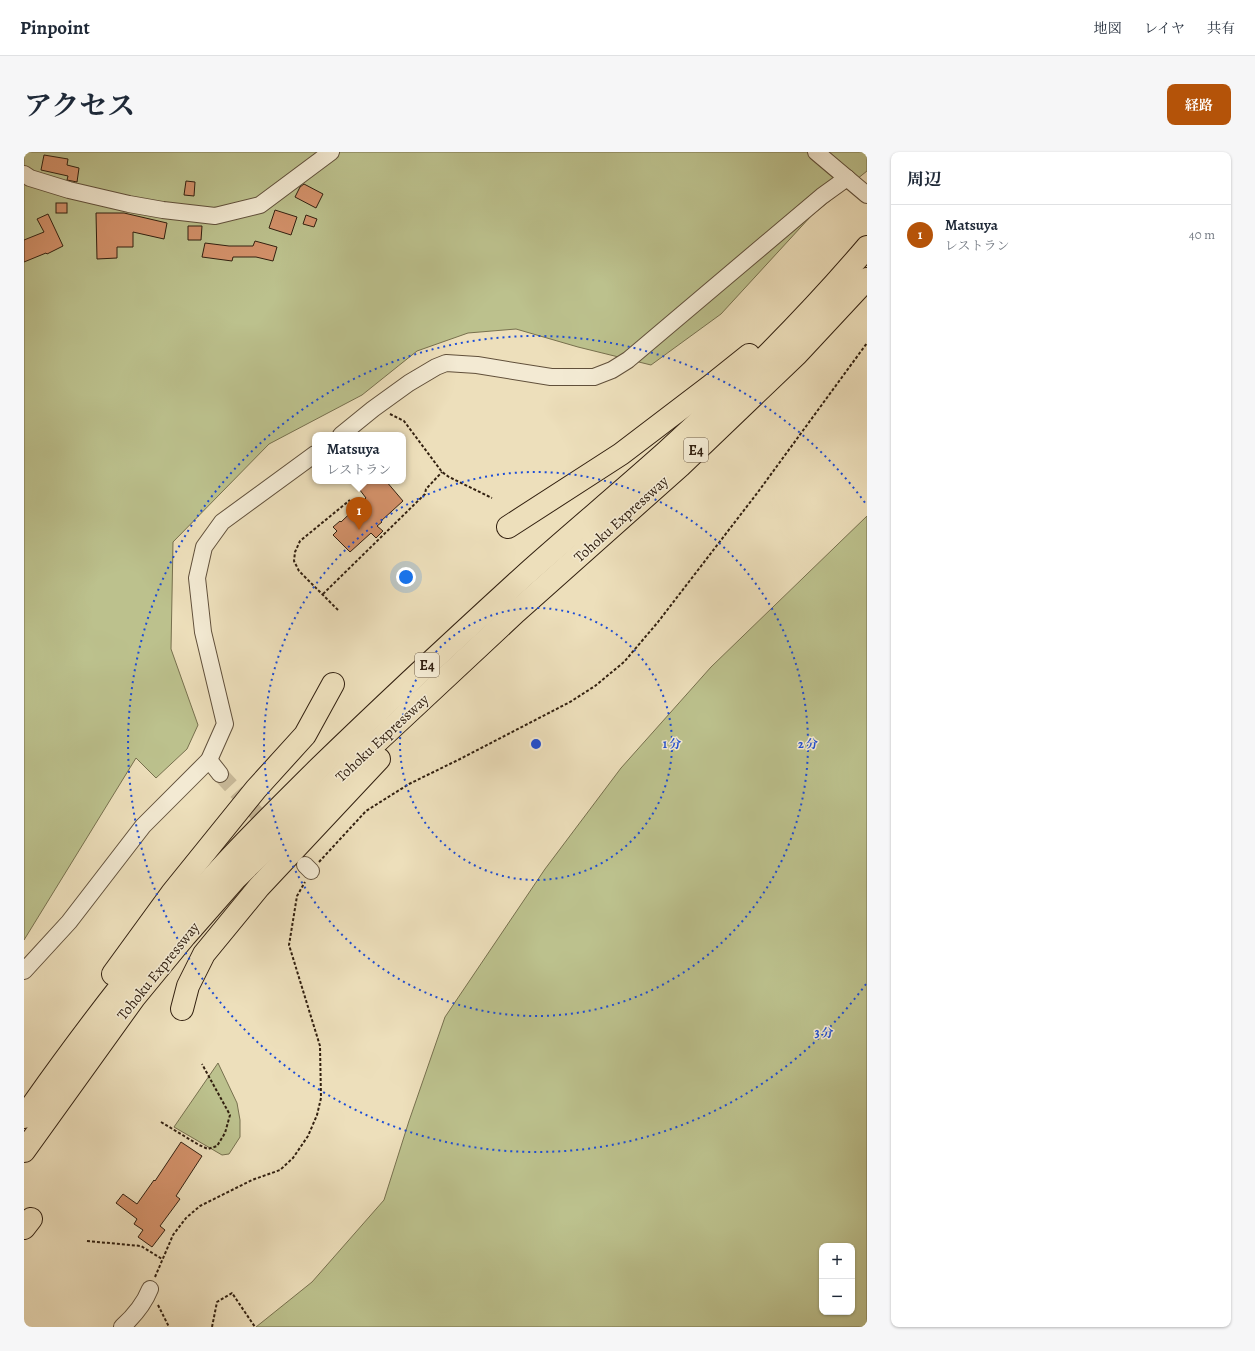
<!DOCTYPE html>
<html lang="ja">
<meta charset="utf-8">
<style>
:root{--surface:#fff;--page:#f6f6f7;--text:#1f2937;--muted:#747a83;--line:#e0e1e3;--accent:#b45309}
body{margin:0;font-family:Alegreya,"Noto Serif JP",serif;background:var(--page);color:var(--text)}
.controls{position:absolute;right:12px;bottom:12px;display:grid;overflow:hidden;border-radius:8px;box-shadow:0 1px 3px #0004}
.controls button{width:36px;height:36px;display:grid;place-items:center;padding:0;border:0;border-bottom:1px solid var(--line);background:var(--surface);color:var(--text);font:20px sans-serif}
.you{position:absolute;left:382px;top:425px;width:14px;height:14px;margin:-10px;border:3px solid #fff;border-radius:50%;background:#1a73e8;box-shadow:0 0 0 6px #1a73e833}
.badge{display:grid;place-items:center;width:26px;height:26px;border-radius:50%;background:var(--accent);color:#fff;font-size:13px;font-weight:700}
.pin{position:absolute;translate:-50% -33px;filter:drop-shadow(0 1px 2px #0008)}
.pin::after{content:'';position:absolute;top:21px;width:14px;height:12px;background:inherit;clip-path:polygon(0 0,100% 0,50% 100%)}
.popup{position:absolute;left:288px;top:280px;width:94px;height:52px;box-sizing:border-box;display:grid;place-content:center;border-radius:8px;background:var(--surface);filter:drop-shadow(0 1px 3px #0005);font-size:13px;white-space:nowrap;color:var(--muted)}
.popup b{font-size:15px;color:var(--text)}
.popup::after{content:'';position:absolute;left:50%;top:100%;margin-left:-8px;border:8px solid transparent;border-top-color:var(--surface)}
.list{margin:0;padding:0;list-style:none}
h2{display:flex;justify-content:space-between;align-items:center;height:52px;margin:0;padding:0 16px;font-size:17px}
h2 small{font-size:13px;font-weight:400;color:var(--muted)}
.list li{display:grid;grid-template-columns:26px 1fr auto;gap:12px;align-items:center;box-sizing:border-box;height:60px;padding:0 16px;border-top:1px solid var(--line)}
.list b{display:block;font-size:15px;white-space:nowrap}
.list p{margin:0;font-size:13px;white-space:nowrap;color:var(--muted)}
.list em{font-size:13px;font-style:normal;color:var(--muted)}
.map{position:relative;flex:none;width:843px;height:1175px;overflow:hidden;border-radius:8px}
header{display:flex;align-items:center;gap:24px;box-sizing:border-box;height:56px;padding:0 20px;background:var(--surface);border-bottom:1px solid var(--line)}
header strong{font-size:19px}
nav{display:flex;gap:22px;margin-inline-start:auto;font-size:14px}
.intro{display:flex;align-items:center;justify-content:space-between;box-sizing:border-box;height:96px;padding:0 24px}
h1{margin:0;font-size:28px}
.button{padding:10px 18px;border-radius:8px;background:var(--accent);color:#fff;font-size:14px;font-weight:700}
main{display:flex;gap:24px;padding:0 24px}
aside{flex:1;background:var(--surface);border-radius:8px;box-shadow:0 1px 3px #0004}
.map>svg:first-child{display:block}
</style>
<header>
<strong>Pinpoint</strong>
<nav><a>地図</a><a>レイヤ</a><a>共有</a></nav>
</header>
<div class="intro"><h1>アクセス</h1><a class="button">経路</a></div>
<main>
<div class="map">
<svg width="843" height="1175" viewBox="0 0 843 1175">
<rect width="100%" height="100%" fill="#eddfbb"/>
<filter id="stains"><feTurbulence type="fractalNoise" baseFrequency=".005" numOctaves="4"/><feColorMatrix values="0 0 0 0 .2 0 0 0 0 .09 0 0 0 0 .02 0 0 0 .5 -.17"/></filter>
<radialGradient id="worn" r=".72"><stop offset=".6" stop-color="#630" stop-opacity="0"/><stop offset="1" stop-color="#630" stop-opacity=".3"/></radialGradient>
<!-- green -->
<g fill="#bcc18d" stroke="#77704e" fill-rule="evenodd">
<path d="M 0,0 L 843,0 L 843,19 L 788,63 L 697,162 L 627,213 L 554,195 L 492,177 L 444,181 L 393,199 L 338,243 L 245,292 L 149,390 L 147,497 L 174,573 L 163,597 L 132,626 L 112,606 L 0,788 Z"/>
<path d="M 843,364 L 843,1175 L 232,1175 L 288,1130 L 360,1048 L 385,969 L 421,865 L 521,717 L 597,616 L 687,515 ZM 798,1094 L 828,1094 L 828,1160 L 798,1160 Z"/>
<path d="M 194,911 L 213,951 L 216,968 L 216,985 L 205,1002 L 198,1003 L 150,975 Z"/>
</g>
<!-- building -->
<g fill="#d3916a" stroke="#322010">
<path d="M 20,3 L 44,7 L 43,13 L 55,16 L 53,30 L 43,28 L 44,24 L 17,18 Z"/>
<path d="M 162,29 L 171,30 L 170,44 L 160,43 Z"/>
<path d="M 280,32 L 299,42 L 292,56 L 271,45 L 276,35 Z"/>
<rect x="32" y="51" width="11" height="10"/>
<path d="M 251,58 L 273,65 L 267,83 L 245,76 Z"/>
<path d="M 72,61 L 100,61 L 143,71 L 140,87 L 109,80 L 109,95 L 93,95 L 93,106 L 73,107 Z"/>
<path d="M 24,62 L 39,94 L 23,102 L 22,101 L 0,110 L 0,88 L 20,80 L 13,67 Z"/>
<path d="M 282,63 L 293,67 L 290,75 L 279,72 Z"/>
<path d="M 164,74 L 178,74 L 177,88 L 164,88 Z"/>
<path d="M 231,89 L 253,95 L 249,109 L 232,105 L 209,105 L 208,109 L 178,105 L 181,91 L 205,94 L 229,94 Z"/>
<path d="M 329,329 L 362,329 L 379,349 L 357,369 L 358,370 L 353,374 L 359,379 L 352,386 L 347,381 L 326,400 L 309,383 L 313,379 L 309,375 L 316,369 L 317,370 L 342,346 Z"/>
<path d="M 157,990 L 178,1004 L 152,1044 L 156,1047 L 136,1074 L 141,1078 L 128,1095 L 114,1085 L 119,1078 L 110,1072 L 113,1067 L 92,1051 L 99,1042 L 113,1052 L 130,1028 L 131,1029 Z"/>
</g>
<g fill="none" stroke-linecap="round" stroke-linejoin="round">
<!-- minor-tunnel -->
<path stroke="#c8b999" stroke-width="16" stroke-dasharray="16 8" stroke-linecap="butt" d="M 196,622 L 248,678"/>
<!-- minor casing -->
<g stroke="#61503b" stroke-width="18">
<g id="minor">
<path d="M 792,0 L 843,43"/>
<path d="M 0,22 L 6,26 L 45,38 L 105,52 L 139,58 L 191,64 L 236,53 L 307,0"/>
<path d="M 317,283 L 349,257 L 385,231 L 412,215 L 422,211 L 453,213 L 527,225 L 570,225 L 588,218 L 604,208 L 798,44 L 823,26"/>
<path d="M 185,608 L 196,622"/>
<path d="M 281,713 L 287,719"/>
<path d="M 0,819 L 45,770 L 119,674 L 185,608 L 201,572 L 179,480 L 173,426 L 180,395 L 198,370 L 291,302"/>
<path d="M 98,1175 C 110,1164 120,1152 126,1137"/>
</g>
</g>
<!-- highway casing -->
<g stroke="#322010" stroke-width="24">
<g id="highway">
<path d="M 484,375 L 597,302 L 685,235 L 725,203"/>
<path d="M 89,822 L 148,741 L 232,637 L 281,583 L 309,532"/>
<path d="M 158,857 L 164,834 L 180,802 L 235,735 L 355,607"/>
<path d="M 0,965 C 61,878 125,794 197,716 C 228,682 262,649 295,616 C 362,551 431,487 500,424 C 547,382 595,342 642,300 C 713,235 781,168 843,95"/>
<path d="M 0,999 L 110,846 L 161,784 L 212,726 L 342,600 L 492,460 L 656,314 L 773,202 L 843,127"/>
<path d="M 0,1076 L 7,1067"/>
</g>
</g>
<!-- path -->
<g stroke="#322010" stroke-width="2" stroke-dasharray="3 2" stroke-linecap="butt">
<path d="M 366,262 L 380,269 L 418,320 L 425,325 L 468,346"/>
<path d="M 299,442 L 401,342 L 402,337 L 418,320"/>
<path d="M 314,458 L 275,419 L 270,409 L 271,400 L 276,389 L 326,348"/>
<path d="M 295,710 L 342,659 L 385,632 L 436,607 L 546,550 L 571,534 L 600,510 L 634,470 L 734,340 L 843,191"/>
<path d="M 137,970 L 175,993 L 184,997 L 193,994 L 201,981 L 206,963 L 178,912"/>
<path d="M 63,1089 L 117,1094 L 138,1107"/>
<path d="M 131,1125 L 149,1083 L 162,1066 L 176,1054 L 228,1028 L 256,1018 L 269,1006 L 284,984 L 293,963 L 297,946 L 296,894 L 265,793 L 273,744 L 281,730"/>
<path d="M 134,1153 L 145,1175"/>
<path d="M 188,1175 L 193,1150 L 208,1141 L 231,1175"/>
</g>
<!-- minor -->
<use href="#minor" stroke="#f3ead3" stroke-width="16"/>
<!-- highway -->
<use href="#highway" stroke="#eddfbb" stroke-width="22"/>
</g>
<!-- distance rings -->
<g fill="none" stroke="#1d4ed8" stroke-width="2" stroke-dasharray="2 4">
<circle cx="512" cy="592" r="136"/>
<circle cx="512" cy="592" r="272"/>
<path d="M842 832A408 408 0 1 1 842 352"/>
</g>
<g text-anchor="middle" stroke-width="3" stroke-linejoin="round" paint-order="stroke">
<!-- shield labels -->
<g fill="#f3ead3" stroke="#6c5d4a" stroke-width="1">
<rect x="660" y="286" width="24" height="24" rx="3"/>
<rect x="391" y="501" width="24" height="24" rx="3"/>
</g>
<g font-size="14" font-weight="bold" fill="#322010">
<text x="672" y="303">E4</text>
<text x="403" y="518">E4</text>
</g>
<!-- street labels -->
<g font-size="15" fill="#322010" stroke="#f3ead3">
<text transform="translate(597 367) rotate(-42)" y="5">Tohoku Expressway</text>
<text transform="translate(358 586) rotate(-43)" y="5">Tohoku Expressway</text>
<text transform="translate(134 819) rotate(-51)" y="5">Tohoku Expressway</text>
</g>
</g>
<circle cx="512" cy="592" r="6" fill="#1d4ed8" stroke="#f3ead3" stroke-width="2"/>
<g font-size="12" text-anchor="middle" font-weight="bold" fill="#1d4ed8" stroke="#f3ead3" stroke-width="3" stroke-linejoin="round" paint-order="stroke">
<text x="648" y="596">1 分</text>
<text x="784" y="596">2 分</text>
<text x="800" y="885">3 分</text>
</g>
<rect width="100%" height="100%" filter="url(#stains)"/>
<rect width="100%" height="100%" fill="url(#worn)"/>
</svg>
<div class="controls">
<button>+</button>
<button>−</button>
</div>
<div class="you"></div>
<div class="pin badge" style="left:335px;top:378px">1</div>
<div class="popup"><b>Matsuya</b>レストラン</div>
</div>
<aside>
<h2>周辺<small></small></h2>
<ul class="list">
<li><span class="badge">1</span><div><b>Matsuya</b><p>レストラン</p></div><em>40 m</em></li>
</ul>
</aside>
</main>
